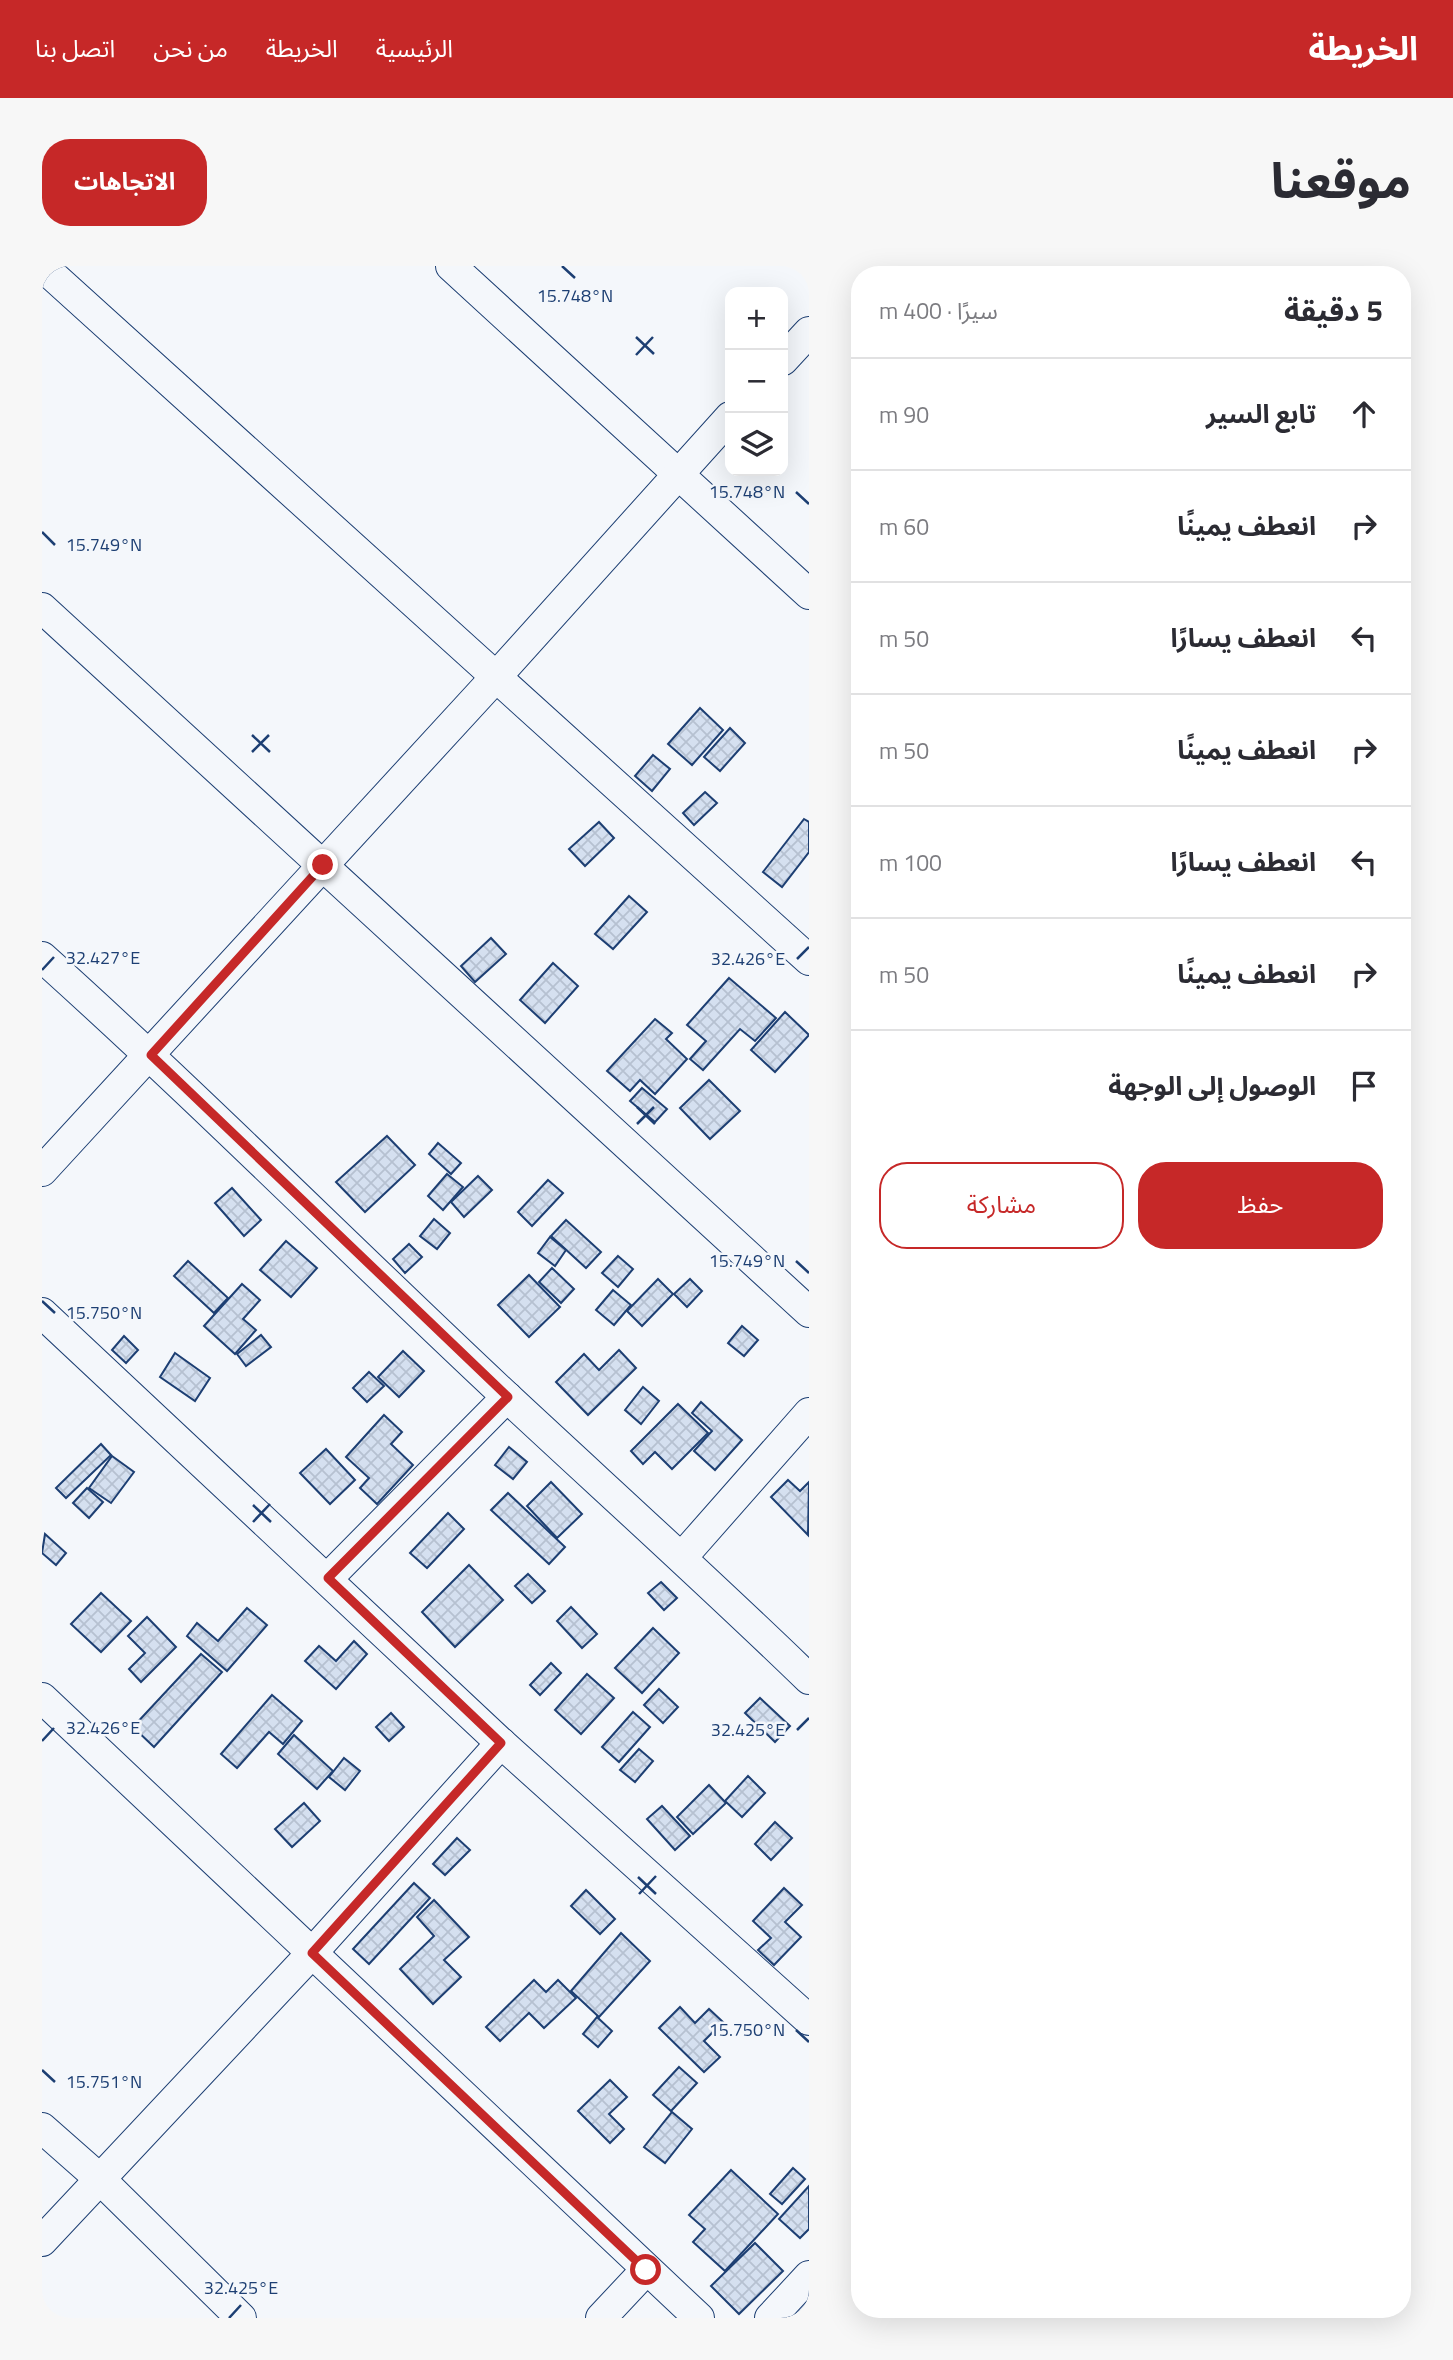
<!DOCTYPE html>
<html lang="ar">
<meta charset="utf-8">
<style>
:root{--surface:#fff;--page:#f7f7f7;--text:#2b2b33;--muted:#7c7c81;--line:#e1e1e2;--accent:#c62828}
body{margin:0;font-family:"Titillium Web","Noto Sans Arabic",sans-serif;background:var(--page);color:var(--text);direction:rtl}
.controls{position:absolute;right:21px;top:21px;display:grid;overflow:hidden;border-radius:14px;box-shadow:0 7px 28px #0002}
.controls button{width:63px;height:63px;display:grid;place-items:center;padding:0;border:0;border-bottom:2px solid var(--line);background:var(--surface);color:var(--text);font:35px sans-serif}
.stop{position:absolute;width:21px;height:21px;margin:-16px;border:5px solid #c62828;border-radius:50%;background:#fff}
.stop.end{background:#c62828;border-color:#fff;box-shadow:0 2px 7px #0008}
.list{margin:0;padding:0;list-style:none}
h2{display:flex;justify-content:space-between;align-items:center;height:91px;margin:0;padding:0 28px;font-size:30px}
h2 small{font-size:23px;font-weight:400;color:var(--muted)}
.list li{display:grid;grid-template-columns:46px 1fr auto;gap:21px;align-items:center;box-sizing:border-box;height:112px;padding:0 28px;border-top:2px solid var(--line)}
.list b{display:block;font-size:26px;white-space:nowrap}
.list em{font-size:23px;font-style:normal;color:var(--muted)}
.actions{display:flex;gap:14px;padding:21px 28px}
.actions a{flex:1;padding:16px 0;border:2px solid var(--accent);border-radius:28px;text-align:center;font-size:24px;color:var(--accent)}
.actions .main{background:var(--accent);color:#fff}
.icon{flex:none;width:38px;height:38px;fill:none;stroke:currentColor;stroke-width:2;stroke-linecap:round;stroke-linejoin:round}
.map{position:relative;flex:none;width:767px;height:2052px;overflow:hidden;direction:ltr;border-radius:28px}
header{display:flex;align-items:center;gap:42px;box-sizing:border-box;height:98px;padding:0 35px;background:var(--accent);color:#fff}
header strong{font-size:33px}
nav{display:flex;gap:38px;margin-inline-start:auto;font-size:24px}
.intro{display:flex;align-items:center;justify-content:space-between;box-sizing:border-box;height:168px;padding:0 42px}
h1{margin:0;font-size:49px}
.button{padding:18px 32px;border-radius:28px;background:var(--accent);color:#fff;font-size:24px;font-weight:700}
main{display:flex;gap:42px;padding:0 42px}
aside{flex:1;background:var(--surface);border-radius:28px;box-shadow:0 7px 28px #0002}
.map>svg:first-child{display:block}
</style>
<header>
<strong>الخريطة</strong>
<nav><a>الرئيسية</a><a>الخريطة</a><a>من نحن</a><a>اتصل بنا</a></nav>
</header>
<div class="intro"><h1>موقعنا</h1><a class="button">الاتجاهات</a></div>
<main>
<aside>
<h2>5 دقيقة<small>سيرًا · 400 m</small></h2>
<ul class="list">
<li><svg class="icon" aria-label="ahead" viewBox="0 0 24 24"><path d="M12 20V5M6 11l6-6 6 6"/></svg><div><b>تابع السير</b></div><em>90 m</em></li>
<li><svg class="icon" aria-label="right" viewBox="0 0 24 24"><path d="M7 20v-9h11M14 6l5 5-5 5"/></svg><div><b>انعطف يمينًا</b></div><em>60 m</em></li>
<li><svg class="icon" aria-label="left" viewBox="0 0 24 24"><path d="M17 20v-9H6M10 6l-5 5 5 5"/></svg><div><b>انعطف يسارًا</b></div><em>50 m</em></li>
<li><svg class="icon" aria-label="right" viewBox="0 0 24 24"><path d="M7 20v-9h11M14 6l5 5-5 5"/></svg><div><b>انعطف يمينًا</b></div><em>50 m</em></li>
<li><svg class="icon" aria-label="left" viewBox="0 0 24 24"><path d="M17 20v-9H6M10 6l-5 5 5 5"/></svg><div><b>انعطف يسارًا</b></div><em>100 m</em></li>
<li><svg class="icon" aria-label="right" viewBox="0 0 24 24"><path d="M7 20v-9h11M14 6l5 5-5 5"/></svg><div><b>انعطف يمينًا</b></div><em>50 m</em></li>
<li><svg class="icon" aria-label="arrive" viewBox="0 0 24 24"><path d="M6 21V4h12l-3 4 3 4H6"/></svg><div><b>الوصول إلى الوجهة</b></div></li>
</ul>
<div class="actions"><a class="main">حفظ</a><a>مشاركة</a></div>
</aside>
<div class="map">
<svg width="767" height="2052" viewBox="0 0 767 2052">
<defs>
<pattern id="building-cross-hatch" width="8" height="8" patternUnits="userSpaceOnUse" patternTransform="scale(1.75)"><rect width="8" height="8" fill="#d5e0f0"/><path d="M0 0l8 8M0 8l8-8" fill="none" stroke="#b6c1d1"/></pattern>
</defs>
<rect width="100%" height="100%" fill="#f4f7fb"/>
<!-- building -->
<g fill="url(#building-cross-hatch)" stroke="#1d3f73" stroke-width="2">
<path d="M 658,442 L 681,464 L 650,499 L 626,478 Z"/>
<path d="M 688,462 L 703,477 L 678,505 L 662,491 Z"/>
<path d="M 611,489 L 628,503 L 610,525 L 593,510 Z"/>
<path d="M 663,526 L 675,537 L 652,559 L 641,547 Z"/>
<path d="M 762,553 L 767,556 L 767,586 L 740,621 L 721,606 Z"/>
<path d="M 557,556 L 572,572 L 543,600 L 527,583 Z"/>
<path d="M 587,630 L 605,646 L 571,683 L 553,668 Z"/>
<path d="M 449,672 L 464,688 L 433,716 L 419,700 Z"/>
<path d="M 511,697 L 536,720 L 503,757 L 478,734 Z"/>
<path d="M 687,712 L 734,752 L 713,775 L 698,763 L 661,804 L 648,793 L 664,775 L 645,759 Z"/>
<path d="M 743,746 L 767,769 L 733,806 L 709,784 Z"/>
<path d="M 613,753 L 630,767 L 624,773 L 645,793 L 613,828 L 598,814 L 588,825 L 565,805 Z"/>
<path d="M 667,814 L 698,845 L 668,873 L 638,842 Z"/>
<path d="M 600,822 L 625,843 L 613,856 L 588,835 Z"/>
<path d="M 345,870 L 373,899 L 323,946 L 294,916 Z"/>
<path d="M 396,877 L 419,897 L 409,908 L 387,888 Z"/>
<path d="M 405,908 L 421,921 L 401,944 L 386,930 Z"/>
<path d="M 436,910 L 450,924 L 422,951 L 409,936 Z"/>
<path d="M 506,914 L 521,927 L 490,960 L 476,946 Z"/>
<path d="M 190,922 L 219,954 L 202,970 L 173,937 Z"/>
<path d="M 392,953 L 408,967 L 395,983 L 378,970 Z"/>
<path d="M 524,954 L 559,986 L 544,1002 L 509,970 Z"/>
<path d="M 508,971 L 524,984 L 513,1000 L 496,987 Z"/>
<path d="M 244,975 L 275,1002 L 249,1031 L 218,1004 Z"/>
<path d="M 367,978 L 380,991 L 363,1007 L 351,993 Z"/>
<path d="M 576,990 L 591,1003 L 576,1021 L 560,1007 Z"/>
<path d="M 146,995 L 186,1032 L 172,1047 L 132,1010 Z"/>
<path d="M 510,1002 L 532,1023 L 519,1037 L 497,1016 Z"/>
<path d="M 487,1009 L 518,1041 L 487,1071 L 456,1039 Z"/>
<path d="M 616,1013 L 631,1028 L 600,1060 L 585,1045 Z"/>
<path d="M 648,1013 L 660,1025 L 645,1041 L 632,1028 Z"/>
<path d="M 200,1018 L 218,1034 L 201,1053 L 214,1064 L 193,1088 L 162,1060 Z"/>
<path d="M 571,1024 L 589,1039 L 572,1059 L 554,1044 Z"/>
<path d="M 700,1060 L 716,1074 L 702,1090 L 686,1077 Z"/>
<path d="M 219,1069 L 229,1081 L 204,1100 L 195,1088 Z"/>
<path d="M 82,1070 L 96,1084 L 84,1097 L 70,1084 Z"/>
<path d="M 577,1084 L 594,1102 L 546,1149 L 514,1116 L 542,1088 L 557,1104 Z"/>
<path d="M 361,1085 L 382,1105 L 357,1131 L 336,1111 Z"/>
<path d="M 133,1087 L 168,1112 L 153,1135 L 118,1111 Z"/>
<path d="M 327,1106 L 342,1120 L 325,1136 L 311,1122 Z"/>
<path d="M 601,1121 L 617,1135 L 599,1158 L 583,1144 Z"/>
<path d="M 659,1136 L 700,1174 L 673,1204 L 652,1185 L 670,1165 L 650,1147 Z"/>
<path d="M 636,1138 L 666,1167 L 630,1203 L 613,1186 L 601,1198 L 589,1185 Z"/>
<path d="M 342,1149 L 360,1166 L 349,1178 L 371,1199 L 335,1238 L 318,1222 L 327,1212 L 304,1191 Z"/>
<path d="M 59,1178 L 69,1189 L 24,1232 L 14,1222 Z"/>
<path d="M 467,1181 L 485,1196 L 471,1213 L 453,1199 Z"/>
<path d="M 284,1183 L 313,1214 L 288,1238 L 258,1207 Z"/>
<path d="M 70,1190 L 92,1206 L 69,1237 L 47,1222 Z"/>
<path d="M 746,1214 L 758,1225 L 767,1216 L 766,1269 L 729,1231 Z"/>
<path d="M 509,1216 L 540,1248 L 515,1272 L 485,1240 Z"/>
<path d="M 45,1222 L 61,1236 L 47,1252 L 31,1237 Z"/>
<path d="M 466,1227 L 523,1281 L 507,1298 L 449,1244 Z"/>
<path d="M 406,1247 L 422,1263 L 385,1302 L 368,1287 Z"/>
<path d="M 3,1268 L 24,1287 L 14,1299 L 0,1287 Z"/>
<path d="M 427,1299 L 461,1334 L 413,1381 L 380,1346 Z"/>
<path d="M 486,1308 L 503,1325 L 490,1337 L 473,1320 Z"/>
<path d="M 619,1316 L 635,1332 L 622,1344 L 606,1327 Z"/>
<path d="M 59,1327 L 89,1355 L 59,1386 L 29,1358 Z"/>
<path d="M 529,1341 L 555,1368 L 540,1382 L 515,1355 Z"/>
<path d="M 205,1342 L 225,1359 L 185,1405 L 145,1370 L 155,1357 L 176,1375 Z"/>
<path d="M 105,1351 L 134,1381 L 99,1416 L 87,1403 L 103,1387 L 86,1370 Z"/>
<path d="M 611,1362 L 637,1387 L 600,1427 L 573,1402 Z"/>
<path d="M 312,1375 L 325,1388 L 294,1423 L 263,1395 L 277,1380 L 294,1395 Z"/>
<path d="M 159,1388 L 180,1406 L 112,1481 L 91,1461 Z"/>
<path d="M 509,1397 L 519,1407 L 498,1429 L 488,1419 Z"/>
<path d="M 545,1408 L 572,1432 L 539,1468 L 513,1444 Z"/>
<path d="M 617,1423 L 636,1441 L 621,1457 L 602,1439 Z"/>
<path d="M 230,1429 L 260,1455 L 241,1478 L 227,1466 L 195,1502 L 179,1488 Z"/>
<path d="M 718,1432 L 748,1460 L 733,1476 L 703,1447 Z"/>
<path d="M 591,1446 L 608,1461 L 577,1496 L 560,1481 Z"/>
<path d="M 349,1447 L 362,1461 L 347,1475 L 334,1461 Z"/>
<path d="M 252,1469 L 291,1505 L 275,1523 L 236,1488 Z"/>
<path d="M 597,1483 L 611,1495 L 593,1516 L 578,1504 Z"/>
<path d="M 302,1492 L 318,1505 L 303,1524 L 287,1511 Z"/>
<path d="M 706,1510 L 723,1527 L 700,1551 L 683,1535 Z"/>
<path d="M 667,1519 L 684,1537 L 651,1568 L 635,1551 Z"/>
<path d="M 262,1537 L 278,1555 L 250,1581 L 233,1563 Z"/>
<path d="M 620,1540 L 648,1570 L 633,1584 L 605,1553 Z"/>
<path d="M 733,1556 L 750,1572 L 729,1594 L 713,1578 Z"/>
<path d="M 415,1572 L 428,1584 L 403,1609 L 391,1598 Z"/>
<path d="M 372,1617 L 388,1632 L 327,1698 L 311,1683 Z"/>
<path d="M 742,1622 L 760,1639 L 743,1656 L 759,1671 L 732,1699 L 716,1684 L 729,1672 L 711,1655 Z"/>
<path d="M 544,1624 L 573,1653 L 558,1668 L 529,1640 Z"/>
<path d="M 392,1634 L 427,1671 L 402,1694 L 419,1711 L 391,1738 L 358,1703 L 392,1670 L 375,1651 Z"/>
<path d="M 579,1667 L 608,1695 L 557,1751 L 529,1725 Z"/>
<path d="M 492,1714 L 504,1726 L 516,1714 L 534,1732 L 502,1762 L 487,1747 L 458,1775 L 444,1761 Z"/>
<path d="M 638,1741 L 653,1757 L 667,1743 L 681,1756 L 662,1775 L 678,1791 L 662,1806 L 617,1762 Z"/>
<path d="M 555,1751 L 570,1765 L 556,1781 L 541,1768 Z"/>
<path d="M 637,1801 L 655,1817 L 629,1845 L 611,1829 Z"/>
<path d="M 568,1814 L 585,1831 L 567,1848 L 582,1863 L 568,1877 L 536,1845 Z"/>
<path d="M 630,1846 L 650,1863 L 623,1897 L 602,1881 Z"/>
<path d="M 751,1902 L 763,1913 L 740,1938 L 728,1928 Z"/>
<path d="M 689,1904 L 736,1948 L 683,2005 L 651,1976 L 663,1963 L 647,1949 Z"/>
<path d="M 767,1920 L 767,1963 L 758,1972 L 737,1953 Z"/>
<path d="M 713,1977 L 741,2005 L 697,2048 L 669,2020 Z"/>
<path d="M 767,2028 L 767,2052 L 745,2052 Z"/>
</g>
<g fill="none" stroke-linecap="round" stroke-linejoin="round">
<!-- street casing -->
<g stroke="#1d3f73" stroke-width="32">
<g id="street">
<path d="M 0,0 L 767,694"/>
<path d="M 409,0 L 767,328"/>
<path d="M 741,94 L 767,66"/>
<path d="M 0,342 L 767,1046"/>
<path d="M 0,691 C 159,834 309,985 465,1131 C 566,1225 668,1317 767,1413"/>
<path d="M 0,905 L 453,412 L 688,151"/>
<path d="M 0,1047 L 459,1477 L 767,1754"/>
<path d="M 641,1290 L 767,1147"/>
<path d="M 286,1312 L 465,1131"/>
<path d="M 0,1432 L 657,2052"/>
<path d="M 0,1862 L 59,1914 L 199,2052"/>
<path d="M 0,1975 L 270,1687 L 459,1477"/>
<path d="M 559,2052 L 604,2004"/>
<path d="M 728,2052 L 767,2010"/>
</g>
</g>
<!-- street -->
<use href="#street" stroke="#f4f7fb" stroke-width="30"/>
</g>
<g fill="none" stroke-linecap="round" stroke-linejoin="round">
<!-- route -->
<path stroke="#c62828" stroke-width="9" d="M 281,599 L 109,789 L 466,1131 L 286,1312 L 459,1477 L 270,1687 L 604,2004"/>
</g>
<!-- ticks -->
<path fill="none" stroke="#1d3f73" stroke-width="2.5" d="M 520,0 L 533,12M 594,71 L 612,88M 594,89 L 611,71M 754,226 L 767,238M 0,266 L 13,279M 210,469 L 228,486M 210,486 L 227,469M 755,693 L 767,681M 0,704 L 12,691M 595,841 L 613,858M 595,858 L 612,841M 754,995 L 767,1007M 0,1035 L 13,1047M 211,1239 L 229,1256M 211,1256 L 228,1238M 755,1464 L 767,1452M 0,1475 L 12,1462M 596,1611 L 614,1628M 597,1628 L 614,1610M 754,1764 L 767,1776M 0,1804 L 13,1816M 187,2052 L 199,2039"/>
<g font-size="18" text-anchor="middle" fill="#1d3f73" stroke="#f4f7fb" stroke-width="5" stroke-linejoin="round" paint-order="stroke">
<text x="533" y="36">15.748°N</text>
<text x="705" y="232">15.748°N</text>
<text x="62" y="285">15.749°N</text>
<text x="61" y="698">32.427°E</text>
<text x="706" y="699">32.426°E</text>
<text x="705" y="1001">15.749°N</text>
<text x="62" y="1053">15.750°N</text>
<text x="61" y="1468">32.426°E</text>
<text x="706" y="1470">32.425°E</text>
<text x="705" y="1770">15.750°N</text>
<text x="62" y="1822">15.751°N</text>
<text x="199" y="2028">32.425°E</text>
</g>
</svg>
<div class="controls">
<button>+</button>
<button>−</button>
<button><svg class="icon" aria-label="layers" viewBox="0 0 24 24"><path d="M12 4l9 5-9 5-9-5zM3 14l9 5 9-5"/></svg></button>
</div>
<div class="stop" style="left:604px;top:2004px"></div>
<div class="stop end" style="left:281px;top:599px"></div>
</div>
</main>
